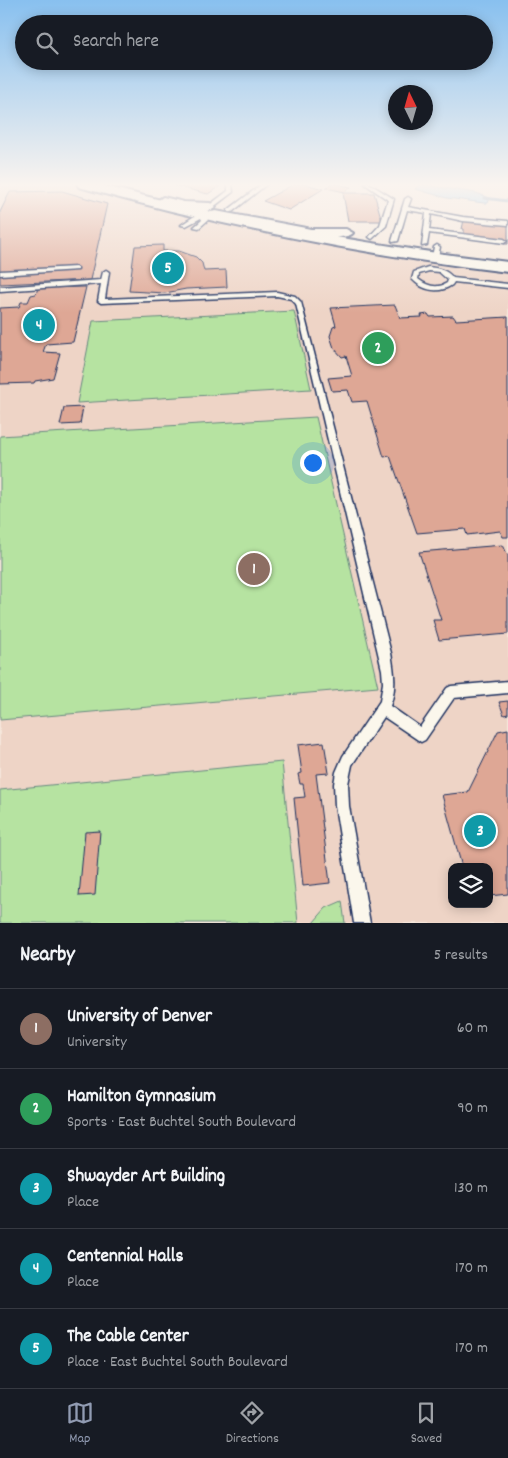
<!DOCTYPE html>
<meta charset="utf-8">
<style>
:root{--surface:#171b24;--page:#242831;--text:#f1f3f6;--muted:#9ea1a6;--line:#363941;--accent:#919bb2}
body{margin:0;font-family:Dekko,sans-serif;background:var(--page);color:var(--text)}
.controls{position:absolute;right:15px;bottom:15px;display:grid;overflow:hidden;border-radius:10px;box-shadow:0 2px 12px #0003}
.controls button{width:45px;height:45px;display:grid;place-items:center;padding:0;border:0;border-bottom:1px solid var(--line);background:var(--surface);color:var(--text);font:25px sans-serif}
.compass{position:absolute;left:388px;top:85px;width:45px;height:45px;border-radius:50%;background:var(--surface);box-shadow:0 2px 12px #0003;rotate:355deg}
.you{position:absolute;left:312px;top:462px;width:18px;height:18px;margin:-12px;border:4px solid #fff;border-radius:50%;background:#1a73e8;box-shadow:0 0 0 8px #1a73e833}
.badge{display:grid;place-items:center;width:32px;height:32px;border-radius:50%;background:var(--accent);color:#fff;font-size:16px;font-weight:700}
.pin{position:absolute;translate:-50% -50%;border:2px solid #fff;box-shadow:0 1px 5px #0006}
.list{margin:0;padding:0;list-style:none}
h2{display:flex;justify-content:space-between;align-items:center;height:65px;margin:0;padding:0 20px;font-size:21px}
h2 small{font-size:16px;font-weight:400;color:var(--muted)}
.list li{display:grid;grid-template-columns:32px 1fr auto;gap:15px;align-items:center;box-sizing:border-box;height:80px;padding:0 20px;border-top:1px solid var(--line)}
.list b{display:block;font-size:19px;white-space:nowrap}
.list p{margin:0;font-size:16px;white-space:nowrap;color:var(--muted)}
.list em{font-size:16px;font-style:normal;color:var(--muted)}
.icon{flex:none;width:28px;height:28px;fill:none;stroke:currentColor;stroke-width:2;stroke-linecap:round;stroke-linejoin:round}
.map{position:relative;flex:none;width:508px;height:923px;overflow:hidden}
.search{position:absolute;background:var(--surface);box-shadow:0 2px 12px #0003;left:15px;right:15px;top:15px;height:55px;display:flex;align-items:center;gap:12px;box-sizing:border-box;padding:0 18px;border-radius:28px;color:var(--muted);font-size:19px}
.sheet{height:465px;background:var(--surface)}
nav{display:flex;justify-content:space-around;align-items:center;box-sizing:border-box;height:70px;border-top:1px solid var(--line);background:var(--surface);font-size:14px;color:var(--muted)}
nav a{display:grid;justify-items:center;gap:2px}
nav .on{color:var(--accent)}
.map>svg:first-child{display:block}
</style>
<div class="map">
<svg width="508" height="923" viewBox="0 0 508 923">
<rect width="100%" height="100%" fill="#f5e7db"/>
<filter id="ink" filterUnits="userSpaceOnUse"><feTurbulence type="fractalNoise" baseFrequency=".02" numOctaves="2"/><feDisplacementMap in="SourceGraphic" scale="10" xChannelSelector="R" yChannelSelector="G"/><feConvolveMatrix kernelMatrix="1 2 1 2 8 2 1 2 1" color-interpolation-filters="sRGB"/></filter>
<g filter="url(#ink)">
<!-- built -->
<path fill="#eed4c6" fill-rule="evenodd" d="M 4,184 L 69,184 L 157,209 L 265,234 L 353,250 L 508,271 L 508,923 L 0,923 L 0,190 ZM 452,867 L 489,867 L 489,904 L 452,904 Z"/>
<!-- green -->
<g fill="#b6e3a1" stroke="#688980">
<path d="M 294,311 L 311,389 L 77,403 L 93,321 Z"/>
<path d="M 316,417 L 378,687 L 0,720 L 0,436 Z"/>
<path d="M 282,762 L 298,923 L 0,923 L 0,790 Z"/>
<path d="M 342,901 L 345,923 L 313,923 L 326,908 Z"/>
</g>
<!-- water -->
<path fill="#99d3f9" stroke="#6791bb" d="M 420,184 L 476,193 L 490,198 L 488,203 L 484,203 L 447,198 L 415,189 Z"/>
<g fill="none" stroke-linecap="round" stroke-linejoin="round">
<!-- stream -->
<path stroke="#6791bb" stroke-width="3" d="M 484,198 L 508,201"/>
</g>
<!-- building -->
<g fill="#dea795" stroke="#1b2f5e">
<path d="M 168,184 L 223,184 L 208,194 Z"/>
<path d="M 294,184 L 306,184 L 323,189 L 289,210 L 263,201 Z"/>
<path d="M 330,184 L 336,184 L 351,187 L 345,192 L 326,188 Z"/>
<path d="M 62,191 L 107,204 L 90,280 L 0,284 L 0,212 L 10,192 Z"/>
<path d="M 343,193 L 374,193 L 382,221 L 348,221 Z"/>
<path d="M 464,220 L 508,225 L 508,244 L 504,244 L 504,240 L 464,235 L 464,229 L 462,229 Z"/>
<path d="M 163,245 L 163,251 L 179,251 L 196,257 L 202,263 L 204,271 L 226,270 L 227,287 L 186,289 L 165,293 L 129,291 L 135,246 Z"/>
<path d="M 86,287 L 73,342 L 46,344 L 43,352 L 60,353 L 53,378 L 35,381 L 34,383 L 0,384 L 0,308 L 19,307 L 21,302 L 28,302 L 31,295 L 36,294 L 38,288 Z"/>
<path d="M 395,305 L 400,318 L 422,317 L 421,315 L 428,314 L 430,317 L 453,316 L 456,320 L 508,317 L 508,537 L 503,537 L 500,531 L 467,535 L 465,529 L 417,533 L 390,456 L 384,457 L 367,401 L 352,402 L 348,390 L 332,391 L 328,378 L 352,376 L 346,356 L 342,357 L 334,348 L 330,336 L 333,327 L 336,326 L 331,308 Z"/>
<path d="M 83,407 L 80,424 L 60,425 L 64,408 Z"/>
<path d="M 503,545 L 508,556 L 508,634 L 439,640 L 433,620 L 441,620 L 419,552 Z"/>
<path d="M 508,701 L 508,714 L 504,715 L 499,702 Z"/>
<path d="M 508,729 L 508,894 L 489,896 L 489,867 L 462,867 L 442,795 L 468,792 L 498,731 Z"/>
<path d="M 324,742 L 329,773 L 316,774 L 330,883 L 303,886 L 294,798 L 305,797 L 303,784 L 300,784 L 298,774 L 302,773 L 298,745 Z"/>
<path d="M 100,831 L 95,895 L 79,896 L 85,832 Z"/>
</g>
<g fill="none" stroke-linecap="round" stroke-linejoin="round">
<!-- service casing -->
<g stroke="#1b2f5e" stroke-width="3">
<g id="service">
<path d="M 228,184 L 232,184 L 233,192 L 212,208 L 208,208 L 208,206 L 228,191 Z"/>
<path d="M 262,184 L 267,184 L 232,212 L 228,212 L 228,210 Z"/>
<path d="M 365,184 L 370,184 L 394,199 L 386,226 L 372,239 L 369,237 L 380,225 L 388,200 Z"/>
<path d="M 408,197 L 411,199 L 408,207 L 463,217 L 508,221 L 508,225 L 463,221 L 431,214 L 429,230 L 504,239 L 507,241 L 504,243 L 429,233 L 427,245 L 422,246 L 426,213 L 407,210 L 398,241 L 393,242 L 392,241 L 405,199 Z"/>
<path d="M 203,214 L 205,215 L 208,220 L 199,228 L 194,227 L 202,220 L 201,218 L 186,226 L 181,225 L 193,217 Z"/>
<path d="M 437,245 L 440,247 L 438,257 L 435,259 L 432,257 L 434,247 Z"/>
<path d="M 76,267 L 78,268 L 78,270 L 0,275 L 0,271 Z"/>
<path d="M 428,267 C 438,268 447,270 453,278 L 508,284 L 508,288 L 454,282 L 452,285 C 439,294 423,291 412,279 L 414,272 ZM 429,271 L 439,272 L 448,280 L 447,283 C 437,289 427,286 418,279 L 419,274 Z"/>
<path d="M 106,270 L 109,272 L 105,299 L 277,292 L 295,296 L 301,302 L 391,653 C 394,671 397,688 390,706 L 420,727 L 447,688 L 451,686 L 508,681 L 508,693 L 454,698 L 425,740 L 421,742 L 384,717 L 352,765 L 348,784 L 349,806 L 370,923 L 354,923 L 335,806 L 334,784 L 336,772 L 343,756 L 380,701 L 383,683 L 382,670 L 296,304 L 291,299 L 277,296 L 101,303 L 98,301 L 101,284 L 0,291 L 0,287 L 101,280 L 103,272 Z"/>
</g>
</g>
<!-- tertiary casing -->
<g stroke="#1b2f5e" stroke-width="4">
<g id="tertiary">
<path d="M 163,197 L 184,202 L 210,203 L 216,207 C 207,217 171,207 159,204 L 157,201 Z"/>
<path d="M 216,211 L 311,229 L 346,229 L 353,233 C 341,247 232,223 211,218 L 210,215 L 211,212 Z"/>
</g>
</g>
<!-- secondary casing -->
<g stroke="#1b2f5e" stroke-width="4">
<path id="secondary" d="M 77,184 L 98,184 C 233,220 369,246 508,262 L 508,272 C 363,255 221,226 79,187 Z"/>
</g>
<!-- service -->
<use href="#service" fill="#fbf7ec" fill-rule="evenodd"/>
<!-- tertiary -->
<use href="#tertiary" fill="#fbf7ec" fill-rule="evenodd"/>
<!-- secondary -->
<use href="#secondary" fill="#fbf7ec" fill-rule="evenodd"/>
<!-- tram -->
<path stroke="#1b2f5e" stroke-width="1" d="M 495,184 L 508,184"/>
</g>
</g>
<!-- sky -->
<linearGradient id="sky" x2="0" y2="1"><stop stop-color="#88c0ef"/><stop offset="0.59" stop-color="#faf4ef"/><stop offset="1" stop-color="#faf4ef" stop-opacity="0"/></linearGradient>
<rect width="508" height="313" fill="url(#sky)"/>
</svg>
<div class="controls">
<button><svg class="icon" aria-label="layers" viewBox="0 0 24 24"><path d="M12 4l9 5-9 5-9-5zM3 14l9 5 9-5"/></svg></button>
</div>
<svg class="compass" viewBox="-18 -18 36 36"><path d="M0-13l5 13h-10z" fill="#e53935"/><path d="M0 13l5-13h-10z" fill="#9ea1a6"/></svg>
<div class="you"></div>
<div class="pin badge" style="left:254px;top:569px;background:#8d6e63">1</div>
<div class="pin badge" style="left:378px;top:348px;background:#2e9e5b">2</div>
<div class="pin badge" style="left:480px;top:831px;background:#0f9aa8">3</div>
<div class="pin badge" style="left:39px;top:325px;background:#0f9aa8">4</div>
<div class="pin badge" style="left:168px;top:268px;background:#0f9aa8">5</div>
<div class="search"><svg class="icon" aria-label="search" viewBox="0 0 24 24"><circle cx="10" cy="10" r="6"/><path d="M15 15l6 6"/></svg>Search here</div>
</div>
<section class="sheet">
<h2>Nearby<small>5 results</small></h2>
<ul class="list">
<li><span class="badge" style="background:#8d6e63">1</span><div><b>University of Denver</b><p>University</p></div><em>60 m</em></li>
<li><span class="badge" style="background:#2e9e5b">2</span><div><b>Hamilton Gymnasium</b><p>Sports · East Buchtel South Boulevard</p></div><em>90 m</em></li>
<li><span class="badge" style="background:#0f9aa8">3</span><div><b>Shwayder Art Building</b><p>Place</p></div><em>130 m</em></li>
<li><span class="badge" style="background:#0f9aa8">4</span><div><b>Centennial Halls</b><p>Place</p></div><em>170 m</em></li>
<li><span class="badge" style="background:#0f9aa8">5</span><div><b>The Cable Center</b><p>Place · East Buchtel South Boulevard</p></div><em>170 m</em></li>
</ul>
</section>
<nav>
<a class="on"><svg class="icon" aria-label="map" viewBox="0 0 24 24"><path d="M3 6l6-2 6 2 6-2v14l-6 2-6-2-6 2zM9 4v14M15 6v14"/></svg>Map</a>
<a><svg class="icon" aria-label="directions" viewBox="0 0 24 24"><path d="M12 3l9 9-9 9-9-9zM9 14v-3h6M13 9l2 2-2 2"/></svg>Directions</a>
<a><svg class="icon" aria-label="saved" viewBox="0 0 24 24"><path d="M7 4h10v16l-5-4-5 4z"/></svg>Saved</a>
</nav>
